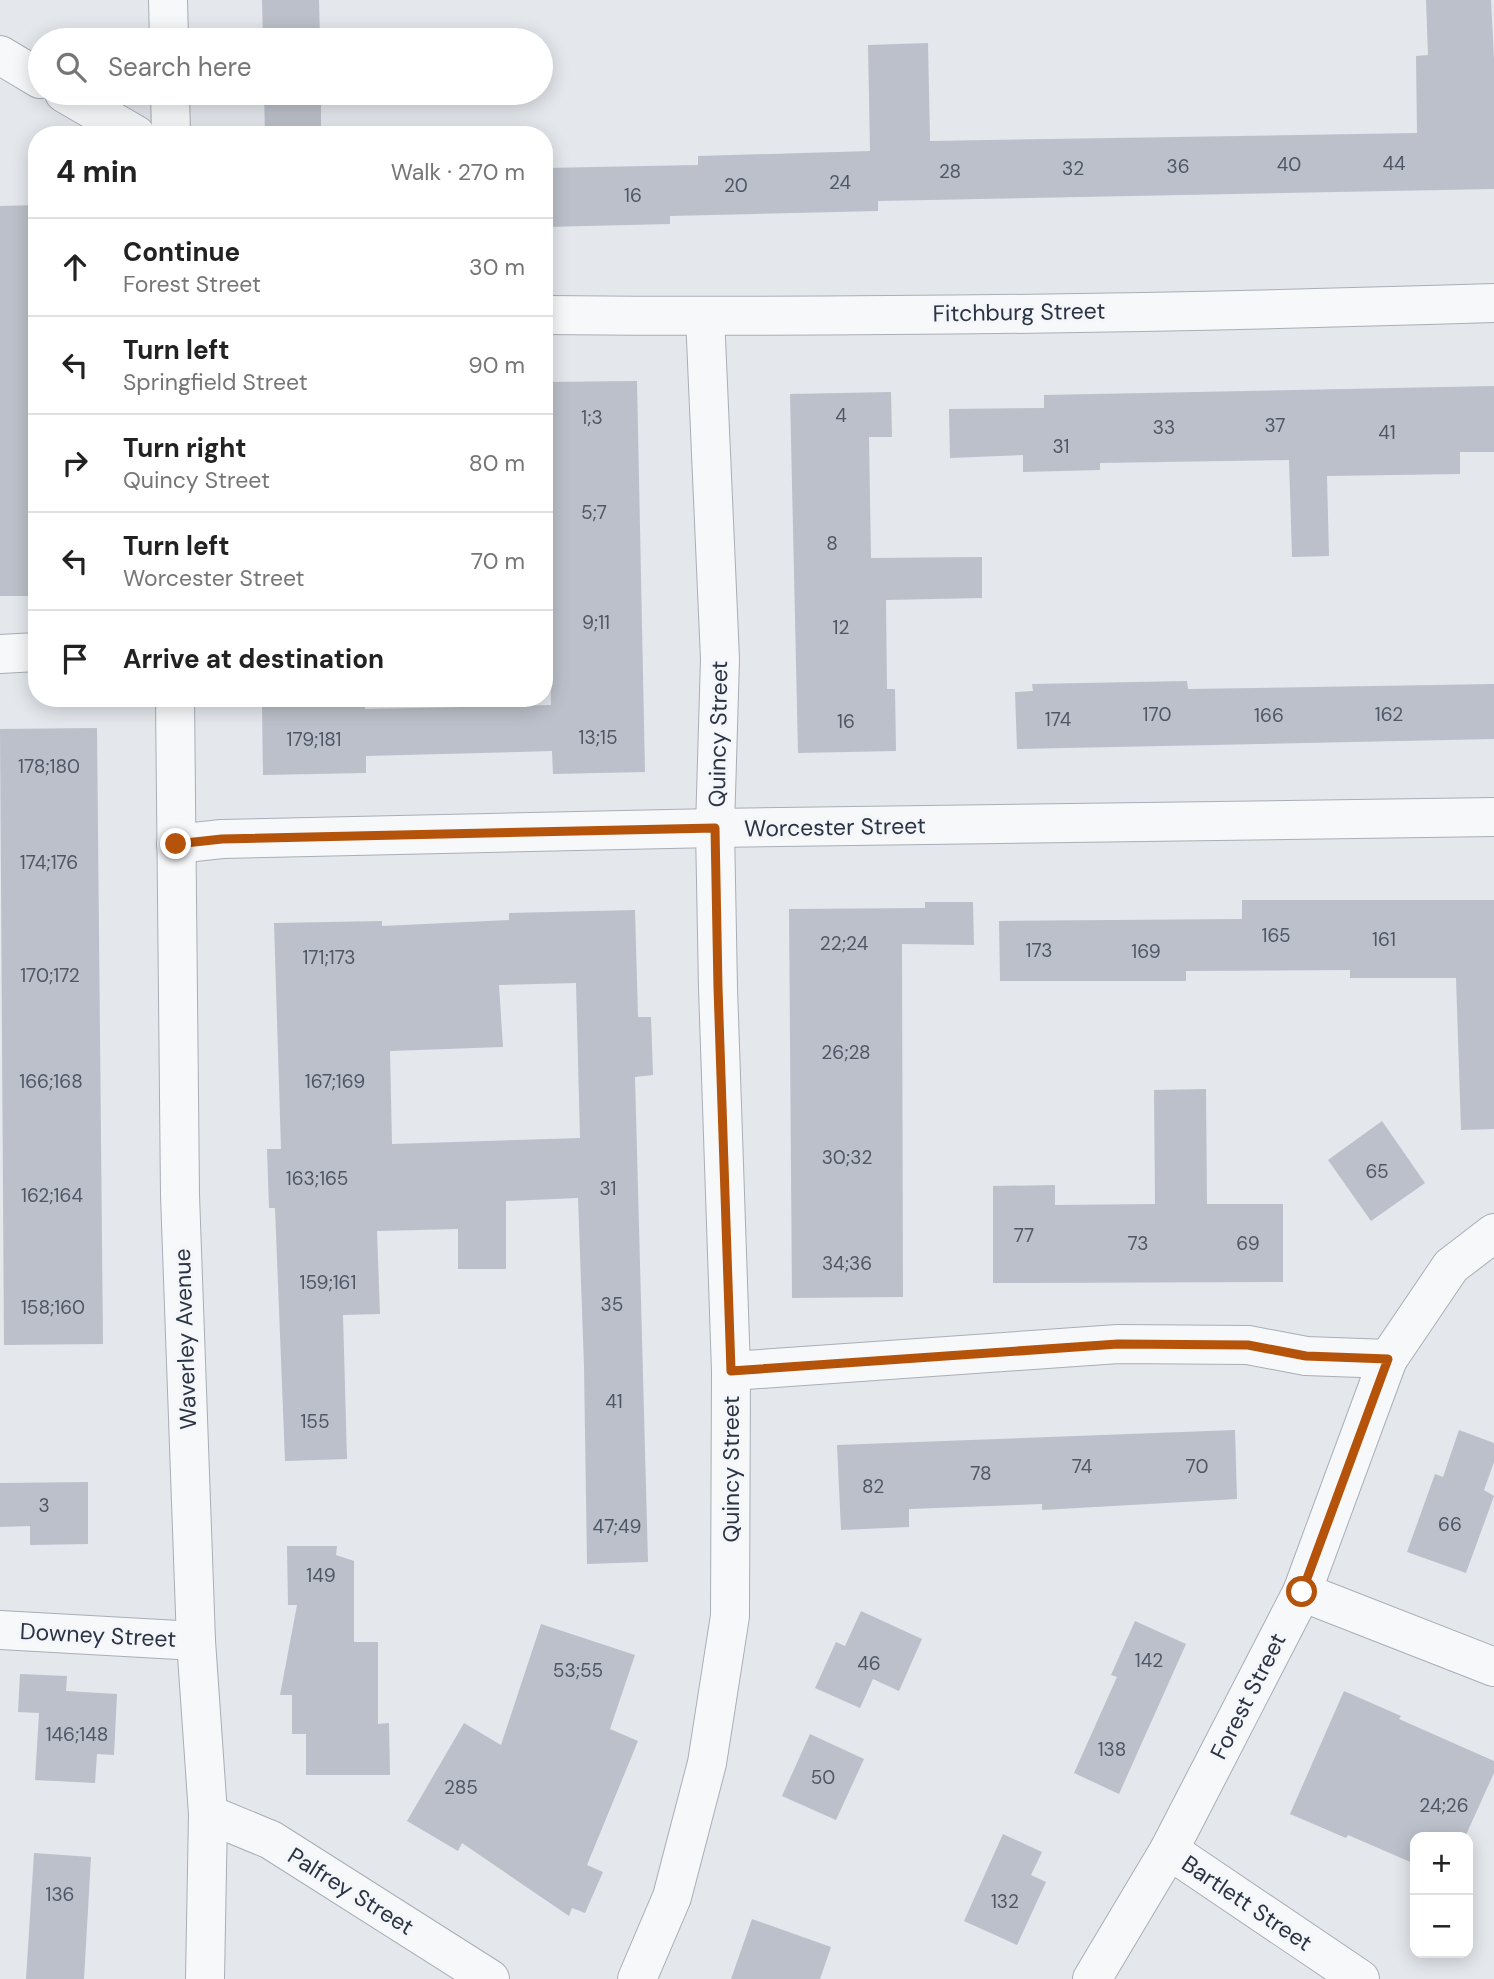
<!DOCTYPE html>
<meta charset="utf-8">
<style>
:root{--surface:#fff;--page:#f2f2f2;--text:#222;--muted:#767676;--line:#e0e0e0}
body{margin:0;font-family:"DM Sans",sans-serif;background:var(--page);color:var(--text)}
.controls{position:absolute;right:21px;bottom:21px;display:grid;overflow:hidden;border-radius:14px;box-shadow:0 4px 18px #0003}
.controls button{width:63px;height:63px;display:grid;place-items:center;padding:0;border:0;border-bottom:2px solid var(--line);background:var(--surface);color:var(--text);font:35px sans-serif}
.stop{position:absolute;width:21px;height:21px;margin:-16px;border:5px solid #b45309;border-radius:50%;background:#fff}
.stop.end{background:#b45309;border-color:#fff;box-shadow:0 2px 7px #0008}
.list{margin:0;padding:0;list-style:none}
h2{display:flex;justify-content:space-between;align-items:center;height:91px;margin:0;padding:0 28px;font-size:30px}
h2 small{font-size:23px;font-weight:400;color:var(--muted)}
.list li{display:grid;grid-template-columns:46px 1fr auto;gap:21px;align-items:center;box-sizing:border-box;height:98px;padding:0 28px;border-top:2px solid var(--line)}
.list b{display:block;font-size:26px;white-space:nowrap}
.list p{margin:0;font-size:23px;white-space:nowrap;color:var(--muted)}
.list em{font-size:23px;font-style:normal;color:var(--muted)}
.icon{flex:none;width:38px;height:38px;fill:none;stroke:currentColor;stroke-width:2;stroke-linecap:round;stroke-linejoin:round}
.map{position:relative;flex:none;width:1494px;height:1979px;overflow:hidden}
.search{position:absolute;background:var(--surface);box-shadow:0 4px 18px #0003;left:28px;top:28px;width:525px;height:77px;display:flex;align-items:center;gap:18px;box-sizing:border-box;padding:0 24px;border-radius:38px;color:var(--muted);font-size:26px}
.panel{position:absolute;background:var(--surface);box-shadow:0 4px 18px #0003;left:28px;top:126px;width:525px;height:581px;border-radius:28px}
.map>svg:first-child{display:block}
</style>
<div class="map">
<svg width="1494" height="1979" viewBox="0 0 1494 1979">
<rect width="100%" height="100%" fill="#e4e7ec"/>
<!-- building -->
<g fill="#bbc0ca" fill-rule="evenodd">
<path d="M 262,0 L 319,0 L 320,40 L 263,40 Z"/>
<path d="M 1426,0 L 1491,0 L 1494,59 L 1494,189 L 878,201 L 878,211 L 670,216 L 670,224 L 544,227 L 544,168 L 698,165 L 698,156 L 870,151 L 868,45 L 928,43 L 930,141 L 1417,133 L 1416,56 L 1428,55 Z"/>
<path d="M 264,93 L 321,93 L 321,135 L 265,135 Z"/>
<path d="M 37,205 L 37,596 L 0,596 L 0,206 Z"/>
<path d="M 637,381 L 645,772 L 553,774 L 552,751 L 366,756 L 366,773 L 263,775 L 262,705 L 365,703 L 365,709 L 551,705 L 545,382 Z"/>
<path d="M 1494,386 L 1494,452 L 1460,452 L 1460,474 L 1327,476 L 1329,556 L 1292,557 L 1289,460 L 1100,463 L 1100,470 L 1023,472 L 1023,455 L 950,458 L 949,409 L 1044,408 L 1044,395 Z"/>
<path d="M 891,392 L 892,437 L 869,437 L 871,558 L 982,557 L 982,598 L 886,600 L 887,689 L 895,689 L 896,751 L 798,753 L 790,394 Z"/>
<path d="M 1187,681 L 1188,689 L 1494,684 L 1494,739 L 1017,749 L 1015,692 L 1033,691 L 1032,684 Z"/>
<path d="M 97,728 L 103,1344 L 4,1345 L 0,729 Z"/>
<path d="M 1242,900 L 1494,900 L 1494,1129 L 1461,1130 L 1456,978 L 1350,978 L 1350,970 L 1186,971 L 1186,981 L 1000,981 L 999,921 L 1242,919 Z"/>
<path d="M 925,902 L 973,902 L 974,945 L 902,944 L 903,1297 L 792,1298 L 789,909 L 925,908 Z"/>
<path d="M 635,910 L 638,1017 L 651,1017 L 653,1075 L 635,1077 L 648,1562 L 587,1564 L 584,1366 L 578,1198 L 506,1201 L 506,1269 L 458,1269 L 458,1229 L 377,1231 L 380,1314 L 343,1315 L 347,1459 L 285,1461 L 275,1208 L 269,1208 L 267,1149 L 281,1149 L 274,923 L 382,921 L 382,926 L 509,920 L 509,913 ZM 576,983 L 580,1138 L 392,1144 L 390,1051 L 503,1047 L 499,985 Z"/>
<path d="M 1206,1089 L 1207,1204 L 1283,1204 L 1283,1282 L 993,1283 L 993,1186 L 1055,1185 L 1055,1205 L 1155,1204 L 1154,1090 Z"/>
<path d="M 1382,1121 L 1425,1183 L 1371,1221 L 1328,1160 Z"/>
<path d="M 1235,1430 L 1237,1499 L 1042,1510 L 1042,1504 L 909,1509 L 909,1527 L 841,1530 L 837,1445 Z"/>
<path d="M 1459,1430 L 1494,1443 L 1494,1462 L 1484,1490 L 1494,1496 L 1466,1573 L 1407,1552 L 1435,1474 L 1443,1477 Z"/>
<path d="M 88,1482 L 88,1544 L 30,1545 L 30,1526 L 0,1527 L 0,1483 Z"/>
<path d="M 287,1546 L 337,1546 L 336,1555 L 354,1561 L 354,1642 L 378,1642 L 378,1724 L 389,1723 L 390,1775 L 306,1775 L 306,1734 L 292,1734 L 292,1695 L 280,1695 L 297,1605 L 288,1605 Z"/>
<path d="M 861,1611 L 922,1639 L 899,1691 L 873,1679 L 860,1708 L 815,1688 L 836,1642 L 845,1646 Z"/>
<path d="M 1135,1621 L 1186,1644 L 1119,1794 L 1074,1773 L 1117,1677 L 1111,1675 Z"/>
<path d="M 541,1624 L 635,1655 L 610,1729 L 638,1741 L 587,1865 L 603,1872 L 585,1913 L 572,1908 L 569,1916 L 462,1843 L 458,1851 L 407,1821 L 464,1723 L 501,1745 Z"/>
<path d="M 20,1674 L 67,1676 L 66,1691 L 117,1694 L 114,1755 L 97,1754 L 95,1783 L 35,1780 L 39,1713 L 18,1712 Z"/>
<path d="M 1344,1691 L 1401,1716 L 1399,1719 L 1494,1761 L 1494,1773 L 1465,1837 L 1415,1837 L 1415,1864 L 1348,1835 L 1346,1838 L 1290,1814 Z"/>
<path d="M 810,1734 L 864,1759 L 836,1820 L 782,1796 Z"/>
<path d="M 1003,1834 L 1042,1852 L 1031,1875 L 1046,1882 L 1017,1945 L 964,1921 Z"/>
<path d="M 34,1853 L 91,1857 L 84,1979 L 26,1979 Z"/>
<path d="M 752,1919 L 831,1947 L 820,1979 L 731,1979 Z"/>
</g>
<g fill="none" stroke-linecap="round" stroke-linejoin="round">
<!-- minor casing -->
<g stroke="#a9aeb7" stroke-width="40">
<g id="minor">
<path d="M 0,55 L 40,79"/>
<path d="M 64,93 L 136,135"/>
<path d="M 544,315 C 861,318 1178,313 1494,303"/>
<path d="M 0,654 L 37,652"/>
<path d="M 176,844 L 222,839 L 715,828 L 1494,817"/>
<path d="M 731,1371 L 1118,1344 L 1248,1345 L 1306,1356 L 1388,1359 L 1451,1266 L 1494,1233"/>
<path d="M 1302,1592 L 1494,1667"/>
<path d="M 0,1630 L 196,1641"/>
<path d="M 208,1814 L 271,1840 L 490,1979"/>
<path d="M 1169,1850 L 1360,1979"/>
<path d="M 637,1979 L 672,1897 L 707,1763 L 730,1616 L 731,1371 L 718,988 L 715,828 L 720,659 L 705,316"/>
<path d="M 1092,1979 L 1169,1850 L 1302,1592 L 1388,1359"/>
</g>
</g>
<!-- tertiary casing -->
<g stroke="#a9aeb7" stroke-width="40">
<g id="tertiary">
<path d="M 168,0 L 169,40"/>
<path d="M 170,93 L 171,135"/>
<path d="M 175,698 L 180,1195 L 196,1641 L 208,1814 L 205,1979"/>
</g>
</g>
<!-- minor -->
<use href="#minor" stroke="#f7f8fa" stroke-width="38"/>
<!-- tertiary -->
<use href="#tertiary" stroke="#f7f8fa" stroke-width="38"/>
</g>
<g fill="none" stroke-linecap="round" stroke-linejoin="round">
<!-- route -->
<path stroke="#b45309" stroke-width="9" d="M 176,844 L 222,839 L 715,828 L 718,988 L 731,1371 L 1118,1344 L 1248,1345 L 1306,1356 L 1388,1359 L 1302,1592"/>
</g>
<g text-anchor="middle" stroke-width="6" stroke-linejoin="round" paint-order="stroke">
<!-- number labels -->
<g font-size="19" fill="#4f5766">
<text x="1394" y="170">44</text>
<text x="1289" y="171">40</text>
<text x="1178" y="173">36</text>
<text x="1073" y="175">32</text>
<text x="950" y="178">28</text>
<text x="840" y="189">24</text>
<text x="736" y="192">20</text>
<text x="633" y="202">16</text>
<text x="841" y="422">4</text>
<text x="592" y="424">1;3</text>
<text x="1275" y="432">37</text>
<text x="1164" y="434">33</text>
<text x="1387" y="439">41</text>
<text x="1061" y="453">31</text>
<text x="594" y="519">5;7</text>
<text x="832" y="550">8</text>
<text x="596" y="629">9;11</text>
<text x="841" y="634">12</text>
<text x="1157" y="721">170</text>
<text x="1389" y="721">162</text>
<text x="1269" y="722">166</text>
<text x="1058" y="726">174</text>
<text x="846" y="728">16</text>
<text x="598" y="744">13;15</text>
<text x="314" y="746">179;181</text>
<text x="49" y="773">178;180</text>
<text x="49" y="869">174;176</text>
<text x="1276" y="942">165</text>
<text x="1384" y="946">161</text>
<text x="844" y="950">22;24</text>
<text x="1039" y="957">173</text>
<text x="1146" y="958">169</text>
<text x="329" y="964">171;173</text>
<text x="50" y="982">170;172</text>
<text x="846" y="1059">26;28</text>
<text x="51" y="1088">166;168</text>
<text x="335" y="1088">167;169</text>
<text x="847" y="1164">30;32</text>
<text x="1377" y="1178">65</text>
<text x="317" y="1185">163;165</text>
<text x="608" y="1195">31</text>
<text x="52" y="1202">162;164</text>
<text x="1024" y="1242">77</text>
<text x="1138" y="1250">73</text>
<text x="1248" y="1250">69</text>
<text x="847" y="1270">34;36</text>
<text x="328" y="1289">159;161</text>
<text x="612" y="1311">35</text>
<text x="53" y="1314">158;160</text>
<text x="614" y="1408">41</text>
<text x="315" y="1428">155</text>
<text x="1082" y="1473">74</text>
<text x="1197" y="1473">70</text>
<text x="981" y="1480">78</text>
<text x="873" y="1493">82</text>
<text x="44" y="1512">3</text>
<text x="1450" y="1531">66</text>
<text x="617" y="1533">47;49</text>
<text x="321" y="1582">149</text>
<text x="1149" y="1667">142</text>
<text x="869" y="1670">46</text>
<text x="578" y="1677">53;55</text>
<text x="77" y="1741">146;148</text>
<text x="1112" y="1756">138</text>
<text x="823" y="1784">50</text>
<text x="461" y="1794">285</text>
<text x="1444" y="1812">24;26</text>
<text x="60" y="1901">136</text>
<text x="1005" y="1908">132</text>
</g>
<!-- street labels -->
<g font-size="23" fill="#2b3445" stroke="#f4f6f9">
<text transform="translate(1019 312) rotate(-1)" y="8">Fitchburg Street</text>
<text transform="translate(718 734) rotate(-89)" y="8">Quincy Street</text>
<text transform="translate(835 827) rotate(-1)" y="8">Worcester Street</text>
<text transform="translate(185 1339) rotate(-92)" y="8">Waverley Avenue</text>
<text transform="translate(731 1469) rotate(-90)" y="8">Quincy Street</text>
<text transform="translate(98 1635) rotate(3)" y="8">Downey Street</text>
<text transform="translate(1248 1696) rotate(-63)" y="8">Forest Street</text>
<text transform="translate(351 1891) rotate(32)" y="8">Palfrey Street</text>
<text transform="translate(1247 1903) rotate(34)" y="8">Bartlett Street</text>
</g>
</g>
</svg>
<div class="controls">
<button>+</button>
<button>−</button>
</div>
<div class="stop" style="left:1302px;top:1592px"></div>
<div class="stop end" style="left:176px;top:844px"></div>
<div class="search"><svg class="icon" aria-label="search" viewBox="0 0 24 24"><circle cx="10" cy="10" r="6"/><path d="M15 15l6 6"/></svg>Search here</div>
<section class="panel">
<h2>4 min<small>Walk · 270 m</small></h2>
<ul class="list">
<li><svg class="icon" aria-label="ahead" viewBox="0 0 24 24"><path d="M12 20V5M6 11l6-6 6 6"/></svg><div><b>Continue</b><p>Forest Street</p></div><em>30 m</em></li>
<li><svg class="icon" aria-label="left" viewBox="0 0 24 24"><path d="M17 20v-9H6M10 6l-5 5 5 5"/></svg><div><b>Turn left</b><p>Springfield Street</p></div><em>90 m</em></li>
<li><svg class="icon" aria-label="right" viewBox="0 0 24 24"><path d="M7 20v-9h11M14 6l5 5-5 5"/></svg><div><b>Turn right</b><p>Quincy Street</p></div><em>80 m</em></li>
<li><svg class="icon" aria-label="left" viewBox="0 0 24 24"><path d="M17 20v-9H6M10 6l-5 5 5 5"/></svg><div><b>Turn left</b><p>Worcester Street</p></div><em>70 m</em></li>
<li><svg class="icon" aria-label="arrive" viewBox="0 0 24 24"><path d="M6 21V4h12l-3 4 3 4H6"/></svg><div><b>Arrive at destination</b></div></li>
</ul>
</section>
</div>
